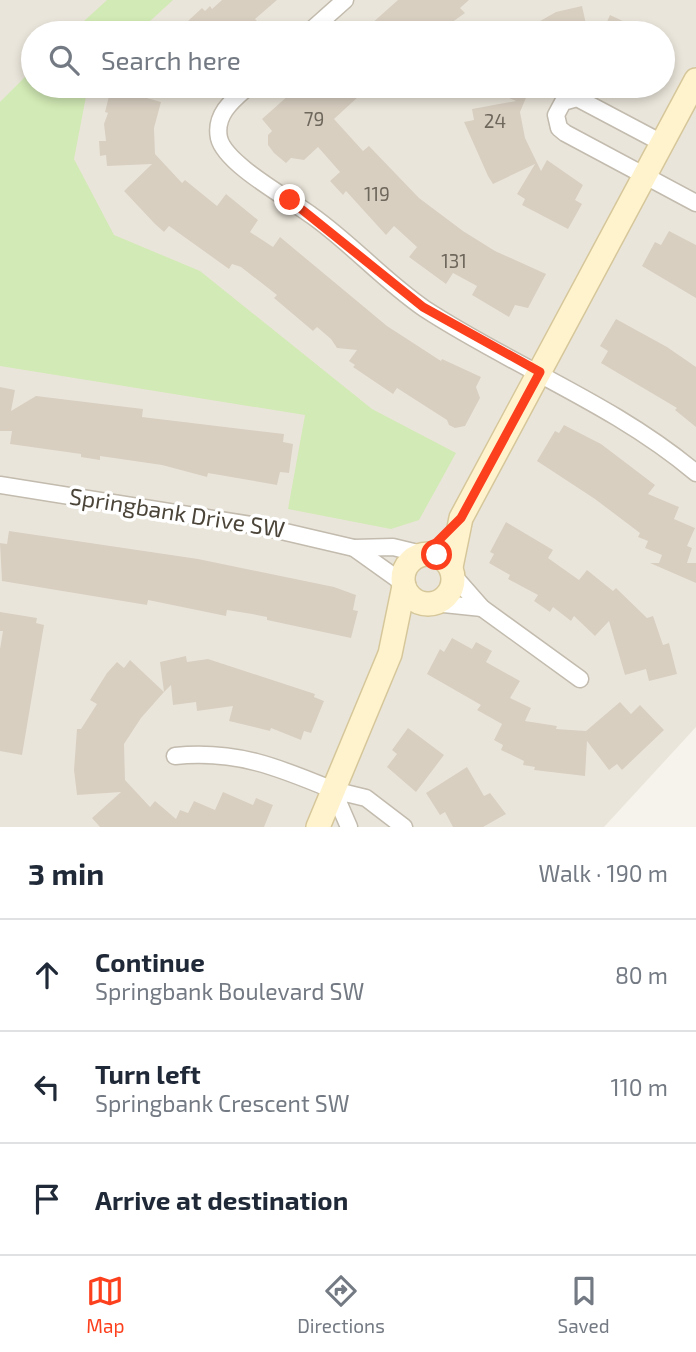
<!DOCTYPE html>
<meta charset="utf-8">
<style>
:root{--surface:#fff;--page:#f6f6f7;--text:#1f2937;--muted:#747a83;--line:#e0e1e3;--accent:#fc3f1d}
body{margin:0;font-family:"Exo 2",sans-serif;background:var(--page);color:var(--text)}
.stop{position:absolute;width:21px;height:21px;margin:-16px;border:5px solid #fc3f1d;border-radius:50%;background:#fff}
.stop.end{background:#fc3f1d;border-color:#fff;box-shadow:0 2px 7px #0008}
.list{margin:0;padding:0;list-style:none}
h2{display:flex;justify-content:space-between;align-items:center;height:91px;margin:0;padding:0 28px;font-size:30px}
h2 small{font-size:23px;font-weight:400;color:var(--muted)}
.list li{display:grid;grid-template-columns:46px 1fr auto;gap:21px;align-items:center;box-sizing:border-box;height:112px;padding:0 28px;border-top:2px solid var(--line)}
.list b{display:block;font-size:26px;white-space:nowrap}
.list p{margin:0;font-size:23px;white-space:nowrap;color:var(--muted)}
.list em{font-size:23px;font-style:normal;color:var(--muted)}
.icon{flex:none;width:38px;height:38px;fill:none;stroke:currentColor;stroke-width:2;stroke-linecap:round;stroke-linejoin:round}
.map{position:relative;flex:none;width:696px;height:827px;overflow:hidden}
.search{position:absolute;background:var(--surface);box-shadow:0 4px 10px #0003;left:21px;right:21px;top:21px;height:77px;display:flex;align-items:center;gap:18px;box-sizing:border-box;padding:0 24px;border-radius:38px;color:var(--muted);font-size:26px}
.sheet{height:427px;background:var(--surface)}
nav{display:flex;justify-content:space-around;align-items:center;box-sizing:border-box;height:98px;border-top:2px solid var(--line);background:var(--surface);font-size:19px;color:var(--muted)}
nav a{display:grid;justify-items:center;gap:4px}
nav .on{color:var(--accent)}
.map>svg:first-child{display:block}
</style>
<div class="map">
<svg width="696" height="827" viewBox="0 0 696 827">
<rect width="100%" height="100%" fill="#f6f3ec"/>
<!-- residential -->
<path fill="#eae5da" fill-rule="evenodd" d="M 0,0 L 696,0 L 696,727 L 604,827 L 0,827 ZM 33,33 L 663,33 L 663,86 L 33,86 Z"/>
<!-- green -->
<g fill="#d2eab5">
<path d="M 107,0 L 173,0 L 137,33 L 71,33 Z"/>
<path d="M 33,69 L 33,86 L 88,86 L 74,159 L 114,235 L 200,271 L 372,409 L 456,453 L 419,520 L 391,529 L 288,509 L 305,415 L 0,366 L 0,102 Z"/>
</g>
<!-- building -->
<g fill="#d8cfc1">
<path d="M 222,0 L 277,0 L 255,19 L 268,33 L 175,33 L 202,8 L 205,11 L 210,6 L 212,9 Z"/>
<path d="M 398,0 L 469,0 L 460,8 L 465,13 L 437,33 L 361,33 Z"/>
<path d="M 582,6 L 588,33 L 519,33 L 556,12 Z"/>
<path d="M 610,15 L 627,23 L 649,33 L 602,33 Z"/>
<path d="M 299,86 L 370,86 L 334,119 L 363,151 L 369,146 L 419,198 L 463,231 L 495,251 L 546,274 L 528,308 L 515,305 L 509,317 L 472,295 L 477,286 L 453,273 L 446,284 L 409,257 L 417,247 L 394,226 L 386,235 L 346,191 L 343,195 L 330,181 L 340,172 L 318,147 L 304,160 L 291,158 L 286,163 L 274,153 L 268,145 L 268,135 L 272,131 L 262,119 Z"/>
<path d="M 481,86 L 531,86 L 520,112 L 525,138 L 541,171 L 547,160 L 583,185 L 575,200 L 582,204 L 568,229 L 522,205 L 525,199 L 517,194 L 535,164 L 493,184 L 488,176 L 464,122 L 474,120 L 472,109 L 516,101 Z"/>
<path d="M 111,88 L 161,102 L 154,128 L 155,154 L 182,183 L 185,180 L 217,206 L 226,194 L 258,220 L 250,232 L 273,247 L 280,237 L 387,326 L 441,361 L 442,359 L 481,377 L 476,387 L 480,398 L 465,426 L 455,428 L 449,425 L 447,420 L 397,388 L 393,394 L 353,367 L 355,365 L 349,361 L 357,350 L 337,348 L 331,339 L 317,327 L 313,331 L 274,298 L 277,295 L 241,267 L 232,264 L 229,269 L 169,226 L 164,232 L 155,224 L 124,191 L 152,164 L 107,166 L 106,155 L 100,156 L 99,141 L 106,141 L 104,124 L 108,113 L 105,112 Z"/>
<path d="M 669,231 L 696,245 L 696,298 L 642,266 L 655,242 L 661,245 Z"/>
<path d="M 616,319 L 667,347 L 696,367 L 696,427 L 675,410 L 677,408 L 601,363 L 608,351 L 600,346 Z"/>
<path d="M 0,387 L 15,390 L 11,411 L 36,396 L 143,409 L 142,417 L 284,434 L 283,442 L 293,444 L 289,473 L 280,472 L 277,485 L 208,473 L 207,477 L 162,465 L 100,456 L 100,460 L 81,457 L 81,454 L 10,444 L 12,431 L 0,431 Z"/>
<path d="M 564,425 L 601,444 L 655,485 L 648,494 L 679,507 L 674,519 L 695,528 L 687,546 L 692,548 L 687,563 L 696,563 L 696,583 L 650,563 L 659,563 L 662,555 L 645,548 L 648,541 L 638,537 L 640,533 L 595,499 L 537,461 L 555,431 L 559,433 Z"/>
<path d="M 506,522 L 553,550 L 548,558 L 579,580 L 587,570 L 613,591 L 616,588 L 647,618 L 653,616 L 663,645 L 669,643 L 677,674 L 649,681 L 646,669 L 625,675 L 609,621 L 595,636 L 574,616 L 571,621 L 553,607 L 550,612 L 534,601 L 538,595 L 508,579 L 510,575 L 489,563 L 494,554 L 490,552 Z"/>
<path d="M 9,531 L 198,559 L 334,587 L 356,595 L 353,610 L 358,611 L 351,638 L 267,620 L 267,617 L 252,614 L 227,610 L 226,616 L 148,600 L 147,605 L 2,581 L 0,543 L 7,544 Z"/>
<path d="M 0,612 L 37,618 L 36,623 L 44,625 L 22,755 L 0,751 L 0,649 L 3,631 L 0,631 Z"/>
<path d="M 452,638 L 472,649 L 476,642 L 492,651 L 486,662 L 520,681 L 510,698 L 531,708 L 525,721 L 557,726 L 556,729 L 586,731 L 620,702 L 631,714 L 640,705 L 664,730 L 622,770 L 617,764 L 609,770 L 587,741 L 585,776 L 534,770 L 535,767 L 523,765 L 524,761 L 501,750 L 503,745 L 494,740 L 502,724 L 477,710 L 481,705 L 427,674 L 440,649 L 444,652 Z"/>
<path d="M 186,656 L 187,662 L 208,659 L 315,694 L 314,697 L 324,701 L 311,733 L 304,731 L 301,740 L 271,728 L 270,731 L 229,721 L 233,706 L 197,711 L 196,702 L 173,705 L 171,685 L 164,692 L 160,662 Z"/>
<path d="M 130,660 L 164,692 L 141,718 L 124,744 L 125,780 L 150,807 L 155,801 L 176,819 L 180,810 L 188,813 L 194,801 L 215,810 L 223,792 L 253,805 L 256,798 L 273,805 L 264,827 L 100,827 L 92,818 L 121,792 L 77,795 L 74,770 L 77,729 L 81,729 L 97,704 L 90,700 L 107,673 L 117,662 L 124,668 Z"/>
<path d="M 408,728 L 444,755 L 416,792 L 387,767 L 397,754 L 392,750 Z"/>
<path d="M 467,767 L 484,796 L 490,793 L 506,814 L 483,827 L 453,827 L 445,812 L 440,815 L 426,793 Z"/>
</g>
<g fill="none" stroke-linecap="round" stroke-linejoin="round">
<!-- street casing -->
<g stroke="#c2bbae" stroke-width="19">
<g id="street">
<path d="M 308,33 L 345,0"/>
<path d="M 249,86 C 234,99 214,114 219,138 C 225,164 288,198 311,215 C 351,243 384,281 425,309 C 514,367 614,404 696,473"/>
<path d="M 662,143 L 577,98 L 563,102 L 556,115 L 559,128 L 565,133 L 696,203"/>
<path d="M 0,485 L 264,527 L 354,548 L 393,547 L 422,554"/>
<path d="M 354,548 L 403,583"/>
<path d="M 453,575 L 482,608 L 580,679"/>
<path d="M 434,603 L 482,608"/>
<path d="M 175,756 C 236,750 278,767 333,790"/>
<path d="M 349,827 L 333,790 L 366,798 L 404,827"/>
</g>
</g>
<!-- secondary casing -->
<g stroke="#d6c79b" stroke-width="26">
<g id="secondary">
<circle cx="428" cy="579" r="25"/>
<path d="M 451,567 L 461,518 L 696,80"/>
<path d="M 318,827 L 390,654 L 404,586"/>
</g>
</g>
<!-- street -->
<use href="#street" stroke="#fff" stroke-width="16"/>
<!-- secondary -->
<use href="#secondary" stroke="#fff3cd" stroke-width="23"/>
</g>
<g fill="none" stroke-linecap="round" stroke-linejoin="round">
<!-- route -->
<path stroke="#fc3f1d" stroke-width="9" d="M 290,200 L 423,307 L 540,372 L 461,518 L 426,553 L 437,555"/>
</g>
<g text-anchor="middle" stroke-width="7" stroke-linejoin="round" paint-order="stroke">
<!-- number labels -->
<g font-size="19" fill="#6e675b">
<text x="314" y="126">79</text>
<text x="495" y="128">24</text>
<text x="377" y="201">119</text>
<text x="454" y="268">131</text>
</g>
<!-- street labels -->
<g font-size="23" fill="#4b4439" stroke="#fff">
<text transform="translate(177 513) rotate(9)" y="8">Springbank Drive SW</text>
</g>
</g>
</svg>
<div class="stop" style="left:437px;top:555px"></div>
<div class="stop end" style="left:290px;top:200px"></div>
<div class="search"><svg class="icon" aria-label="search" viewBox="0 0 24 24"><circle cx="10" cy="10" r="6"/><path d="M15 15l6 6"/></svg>Search here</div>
</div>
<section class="sheet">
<h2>3 min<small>Walk · 190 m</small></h2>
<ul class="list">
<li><svg class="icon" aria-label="ahead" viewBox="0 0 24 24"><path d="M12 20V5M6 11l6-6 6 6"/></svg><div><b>Continue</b><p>Springbank Boulevard SW</p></div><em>80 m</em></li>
<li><svg class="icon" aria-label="left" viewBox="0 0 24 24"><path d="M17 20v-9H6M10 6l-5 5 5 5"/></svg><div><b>Turn left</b><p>Springbank Crescent SW</p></div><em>110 m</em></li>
<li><svg class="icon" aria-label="arrive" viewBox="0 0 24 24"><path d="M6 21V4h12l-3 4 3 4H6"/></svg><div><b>Arrive at destination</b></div></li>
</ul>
</section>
<nav>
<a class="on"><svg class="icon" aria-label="map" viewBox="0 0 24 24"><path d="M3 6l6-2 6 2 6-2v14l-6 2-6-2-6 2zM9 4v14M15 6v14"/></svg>Map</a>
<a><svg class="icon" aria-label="directions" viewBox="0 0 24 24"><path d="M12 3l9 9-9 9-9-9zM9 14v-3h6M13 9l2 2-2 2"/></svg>Directions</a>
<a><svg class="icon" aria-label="saved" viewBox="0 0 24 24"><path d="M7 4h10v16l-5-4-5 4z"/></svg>Saved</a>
</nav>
